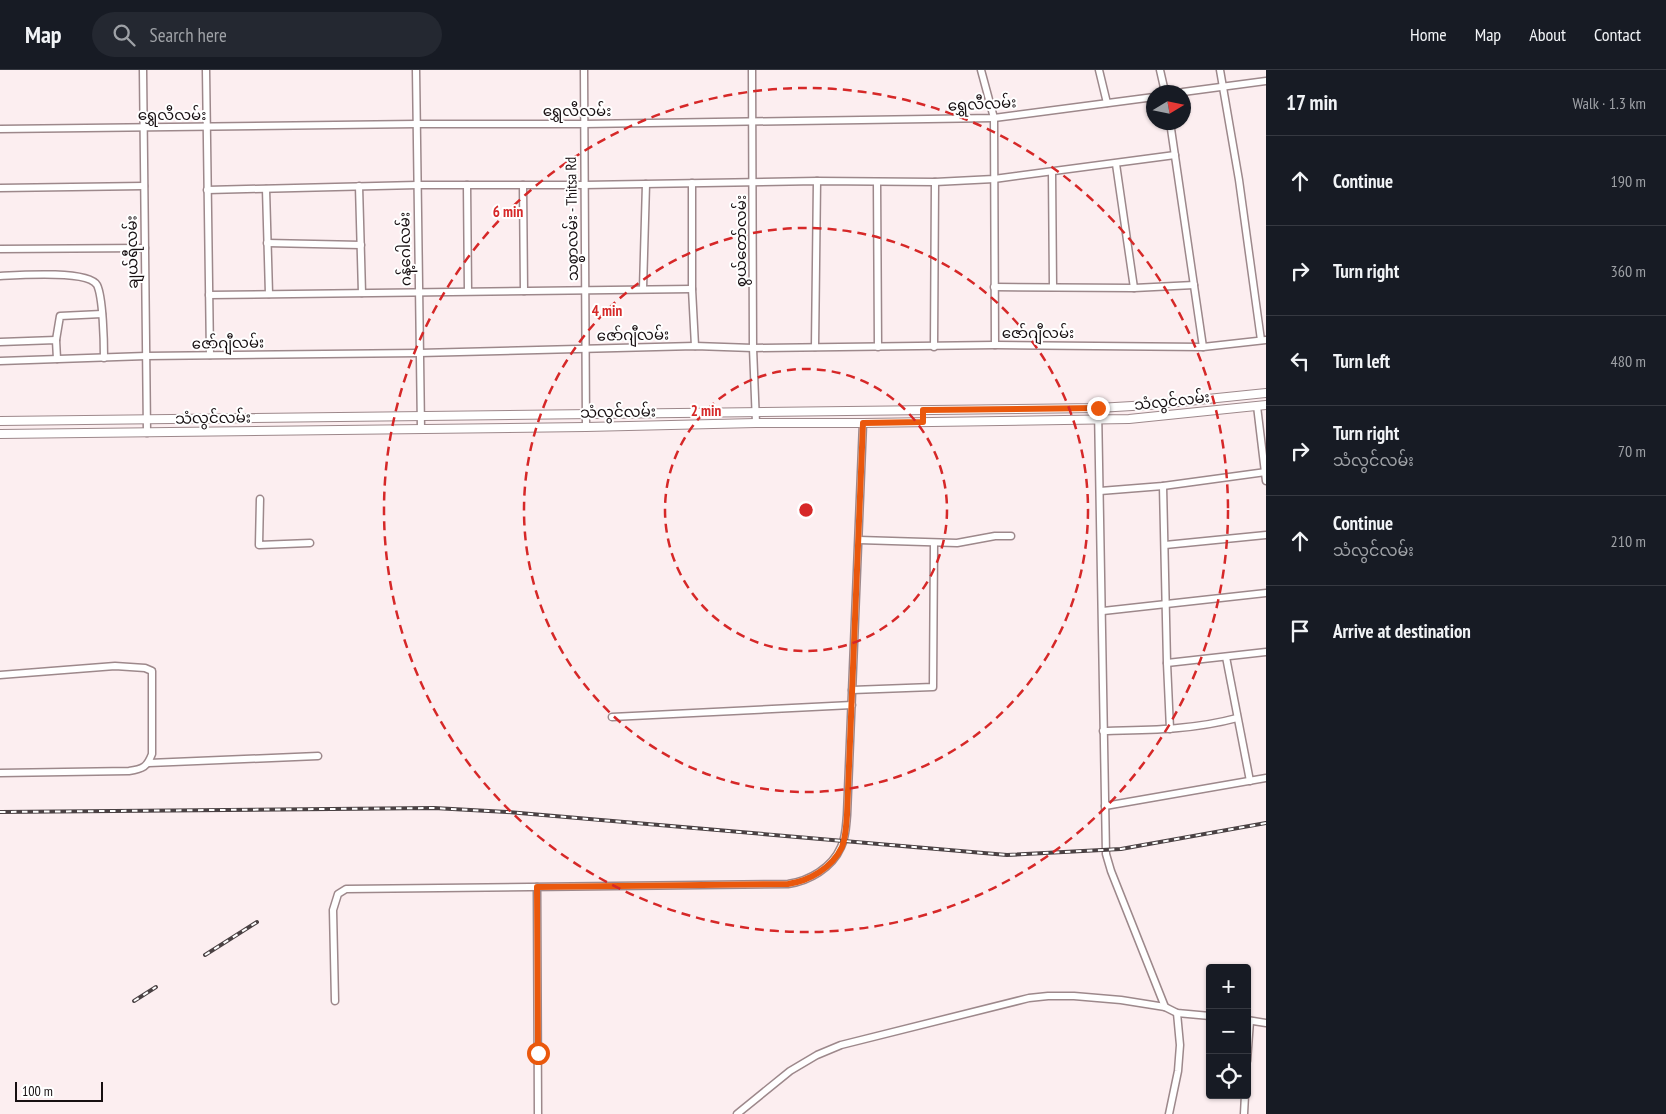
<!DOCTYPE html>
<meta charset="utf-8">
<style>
:root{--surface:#171b24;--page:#242831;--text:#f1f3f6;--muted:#9ea1a6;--line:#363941}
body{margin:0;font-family:"PT Sans Narrow","Noto Sans Myanmar",sans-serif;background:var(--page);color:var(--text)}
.controls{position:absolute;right:15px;bottom:15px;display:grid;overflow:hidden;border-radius:5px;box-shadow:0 1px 4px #0004}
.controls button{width:45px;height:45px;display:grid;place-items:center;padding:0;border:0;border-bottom:1px solid var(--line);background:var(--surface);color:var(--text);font:25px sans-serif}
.compass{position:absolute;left:1146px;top:15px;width:45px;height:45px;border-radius:50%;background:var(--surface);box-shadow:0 1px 4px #0004;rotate:80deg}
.scale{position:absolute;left:15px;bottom:12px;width:88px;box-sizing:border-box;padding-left:5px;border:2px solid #170f11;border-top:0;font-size:14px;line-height:18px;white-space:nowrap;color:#170f11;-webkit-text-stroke:4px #fff;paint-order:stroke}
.stop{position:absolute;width:15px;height:15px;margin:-11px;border:4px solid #ea580c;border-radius:50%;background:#fff}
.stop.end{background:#ea580c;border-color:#fff;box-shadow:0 1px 5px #0008}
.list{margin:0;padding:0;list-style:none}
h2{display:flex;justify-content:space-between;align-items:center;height:65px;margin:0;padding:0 20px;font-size:21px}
h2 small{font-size:16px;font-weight:400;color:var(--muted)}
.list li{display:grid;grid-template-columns:32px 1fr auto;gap:15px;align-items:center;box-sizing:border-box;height:90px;padding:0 20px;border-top:1px solid var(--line)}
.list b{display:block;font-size:19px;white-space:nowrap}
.list p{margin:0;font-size:16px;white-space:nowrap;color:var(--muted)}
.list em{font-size:16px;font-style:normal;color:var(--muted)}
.icon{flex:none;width:28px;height:28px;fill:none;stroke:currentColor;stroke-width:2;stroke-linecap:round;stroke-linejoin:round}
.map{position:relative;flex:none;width:1266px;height:1044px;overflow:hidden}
header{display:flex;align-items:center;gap:30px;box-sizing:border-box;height:70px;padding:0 25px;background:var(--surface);border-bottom:1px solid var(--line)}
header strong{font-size:24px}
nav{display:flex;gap:28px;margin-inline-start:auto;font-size:18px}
.search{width:350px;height:45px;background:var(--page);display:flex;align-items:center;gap:12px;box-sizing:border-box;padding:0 18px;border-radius:28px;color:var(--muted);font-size:19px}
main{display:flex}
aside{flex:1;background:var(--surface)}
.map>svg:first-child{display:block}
</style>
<header>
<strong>Map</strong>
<div class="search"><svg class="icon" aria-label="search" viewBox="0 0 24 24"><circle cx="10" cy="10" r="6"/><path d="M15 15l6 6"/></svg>Search here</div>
<nav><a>Home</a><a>Map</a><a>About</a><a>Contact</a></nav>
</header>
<main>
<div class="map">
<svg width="1266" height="1044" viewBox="0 0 1266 1044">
<rect width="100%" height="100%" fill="#fceef0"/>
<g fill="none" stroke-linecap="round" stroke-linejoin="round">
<!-- minor casing -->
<g stroke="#9d888b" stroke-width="9">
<g id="minor">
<path d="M 143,0 L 147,363"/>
<path d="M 206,0 L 210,285"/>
<path d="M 416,0 L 421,359"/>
<path d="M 584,0 L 586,357"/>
<path d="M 752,0 L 753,278 L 756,353"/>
<path d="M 981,0 L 994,48 L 995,275"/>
<path d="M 1099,0 L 1107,33"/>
<path d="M 1160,0 L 1165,22"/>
<path d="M 1220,0 L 1239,110 L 1261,270"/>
<path d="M 1183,22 L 1266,11"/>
<path d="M 1170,52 L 1203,277"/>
<path d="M 0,59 L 416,54 L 584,54 L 994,48 L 1154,27"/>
<path d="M 1116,94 L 1134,218"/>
<path d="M 1052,102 L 1053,217"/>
<path d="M 877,112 L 878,277"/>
<path d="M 692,113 L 692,219 L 695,276"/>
<path d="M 467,115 L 468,221"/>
<path d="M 523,115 L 524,221"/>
<path d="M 359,116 L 362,223"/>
<path d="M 0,118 L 144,116"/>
<path d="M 266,119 L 269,224"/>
<path d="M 207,120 L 417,115 L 584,115 L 817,111 L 935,112 L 994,109 L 1175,85"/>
<path d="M 267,173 L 361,175"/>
<path d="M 0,179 L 145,178"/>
<path d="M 0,206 C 18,205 88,200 97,215 C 103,227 104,272 104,288"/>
<path d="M 994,217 L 1134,218 L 1194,215"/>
<path d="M 643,219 L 646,114"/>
<path d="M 209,225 L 692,219"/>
<path d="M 56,270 L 60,246 L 102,244"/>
<path d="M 0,272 L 56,270 L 57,289"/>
<path d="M 815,277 L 817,111"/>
<path d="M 934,277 L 935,112"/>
<path d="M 0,291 L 146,286 L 419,283 L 695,276 L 753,278 L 995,275 L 1203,277 L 1266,270"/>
<path d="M 1257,336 L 1266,411"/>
<path d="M 1098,338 L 1106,784 L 1111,801 L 1165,937"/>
<path d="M 1163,416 L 1167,593 L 1170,659"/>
<path d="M 1100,421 L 1163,416 L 1266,402"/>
<path d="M 260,429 L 259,475 L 310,473"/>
<path d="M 859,470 L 957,473 L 995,466 L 1011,466"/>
<path d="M 1165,475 L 1266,465"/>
<path d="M 1103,541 L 1266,523"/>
<path d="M 1226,587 L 1250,711"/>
<path d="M 1167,593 L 1266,582"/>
<path d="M 0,605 L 115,596 L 145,598 L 152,601 L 152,684 C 147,697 143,699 129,701 L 0,703"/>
<path d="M 852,620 L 933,617 L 934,473"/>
<path d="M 612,647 L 852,635"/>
<path d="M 1103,661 C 1148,660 1193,660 1237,648"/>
<path d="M 149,693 L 318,686"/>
<path d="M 1105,736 L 1266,708"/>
<path d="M 537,817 L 538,1044"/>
<path d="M 335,931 L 333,840 L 338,824 L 346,819 L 788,814 C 809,811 832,798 841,777 C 846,767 846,756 847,745 L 863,353"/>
<path d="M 1247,950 L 1266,953"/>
<path d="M 1247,991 L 1250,951"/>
<path d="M 737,1044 L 790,1001 L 817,985 L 841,975 L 1029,928 L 1048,926 L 1074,926 L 1121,930 L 1165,937 L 1177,943 L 1210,946"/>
<path d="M 1169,1044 L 1178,1001 L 1180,975 L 1177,943"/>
<path d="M 1244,1044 L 1245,1025"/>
</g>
</g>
<!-- major casing -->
<g stroke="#9d888b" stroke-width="10">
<g id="major">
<path d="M 0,351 L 1098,338 L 1149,335 L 1266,323"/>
<path d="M 0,364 L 586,357 L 756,353 L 863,353 L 1129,349 L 1266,335"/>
</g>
</g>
<!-- minor -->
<use href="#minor" stroke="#fff" stroke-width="6"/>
<!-- major -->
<use href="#major" stroke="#fff" stroke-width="8"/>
<!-- rail casing -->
<g stroke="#4a4143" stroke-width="4">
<g id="rail">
<path d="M 0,742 L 434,738 L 507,742 L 1007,785 L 1121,779 L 1266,753"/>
<path d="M 205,885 L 257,852"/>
<path d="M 134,931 L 156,917"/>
</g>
</g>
<!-- rail -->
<use href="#rail" stroke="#fff" stroke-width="2" stroke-dasharray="5.5" stroke-linecap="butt"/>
</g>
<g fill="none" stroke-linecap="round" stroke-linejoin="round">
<!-- route -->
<path stroke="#ea580c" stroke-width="6" d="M 538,983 L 537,817 L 788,814 C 809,811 832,798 842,777 C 846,767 846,756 847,745 L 863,353 L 923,352 L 923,340 L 1098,338"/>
</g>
<!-- distance rings -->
<g fill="none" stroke="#d62828" stroke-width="2.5" stroke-dasharray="9 6">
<circle cx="806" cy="440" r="141"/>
<circle cx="806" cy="440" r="282"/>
<circle cx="806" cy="440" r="422"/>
</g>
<g text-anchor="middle" stroke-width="4" stroke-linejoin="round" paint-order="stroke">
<!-- street labels -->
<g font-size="15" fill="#170f11" stroke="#fff">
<text transform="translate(982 34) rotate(-3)" y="5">ရွှေလီလမ်း</text>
<text x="577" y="46">ရွှေလီလမ်း</text>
<text x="172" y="50">ရွှေလီလမ်း</text>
<text transform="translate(572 149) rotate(-91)" y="5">သစ္စာလမ်း - Thitsa Rd</text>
<text transform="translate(741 171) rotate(-90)" y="5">စွယ်တော်လမ်း</text>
<text transform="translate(405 179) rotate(-91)" y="5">ဂန့်ဂေါလမ်း</text>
<text transform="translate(132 182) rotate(-91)" y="5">ချယ်ရီလမ်း</text>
<text x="1038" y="268">ဇော်ဂျီလမ်း</text>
<text transform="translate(633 265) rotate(-1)" y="5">ဇော်ဂျီလမ်း</text>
<text transform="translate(228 273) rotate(-1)" y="5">ဇော်ဂျီလမ်း</text>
<text transform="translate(1172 331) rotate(-6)" y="5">သံလွင်လမ်း</text>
<text transform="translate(618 342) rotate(-1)" y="5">သံလွင်လမ်း</text>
<text transform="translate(213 348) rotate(-1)" y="5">သံလွင်လမ်း</text>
</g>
</g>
<circle cx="806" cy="440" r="8" fill="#d62828" stroke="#fff" stroke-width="2.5"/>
<g font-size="15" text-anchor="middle" font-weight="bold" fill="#d62828" stroke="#fff" stroke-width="4" stroke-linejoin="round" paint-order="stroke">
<text x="508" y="147">6 min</text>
<text x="607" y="246">4 min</text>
<text x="706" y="346">2 min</text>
</g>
</svg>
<div class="controls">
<button>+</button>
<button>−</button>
<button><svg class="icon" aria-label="locate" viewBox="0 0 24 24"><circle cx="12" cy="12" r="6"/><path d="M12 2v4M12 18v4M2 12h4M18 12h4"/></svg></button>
</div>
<svg class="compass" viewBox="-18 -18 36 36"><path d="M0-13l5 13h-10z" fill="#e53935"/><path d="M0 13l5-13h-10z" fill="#9ea1a6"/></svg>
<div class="scale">100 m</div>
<div class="stop" style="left:538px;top:983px"></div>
<div class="stop end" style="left:1098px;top:338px"></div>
</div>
<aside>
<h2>17 min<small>Walk · 1.3 km</small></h2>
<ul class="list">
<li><svg class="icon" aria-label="ahead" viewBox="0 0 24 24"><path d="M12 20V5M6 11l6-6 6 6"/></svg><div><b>Continue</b></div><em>190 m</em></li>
<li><svg class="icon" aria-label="right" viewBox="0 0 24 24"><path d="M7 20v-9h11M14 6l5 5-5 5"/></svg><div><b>Turn right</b></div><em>360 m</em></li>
<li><svg class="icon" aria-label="left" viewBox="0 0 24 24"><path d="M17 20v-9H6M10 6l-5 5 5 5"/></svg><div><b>Turn left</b></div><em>480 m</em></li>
<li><svg class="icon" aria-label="right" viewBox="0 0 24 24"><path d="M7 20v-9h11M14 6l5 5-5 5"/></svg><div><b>Turn right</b><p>သံလွင်လမ်း</p></div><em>70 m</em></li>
<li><svg class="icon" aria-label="ahead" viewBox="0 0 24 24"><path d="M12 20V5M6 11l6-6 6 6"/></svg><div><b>Continue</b><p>သံလွင်လမ်း</p></div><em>210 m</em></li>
<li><svg class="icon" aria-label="arrive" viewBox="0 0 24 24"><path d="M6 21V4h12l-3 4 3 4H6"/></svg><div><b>Arrive at destination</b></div></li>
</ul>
</aside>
</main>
